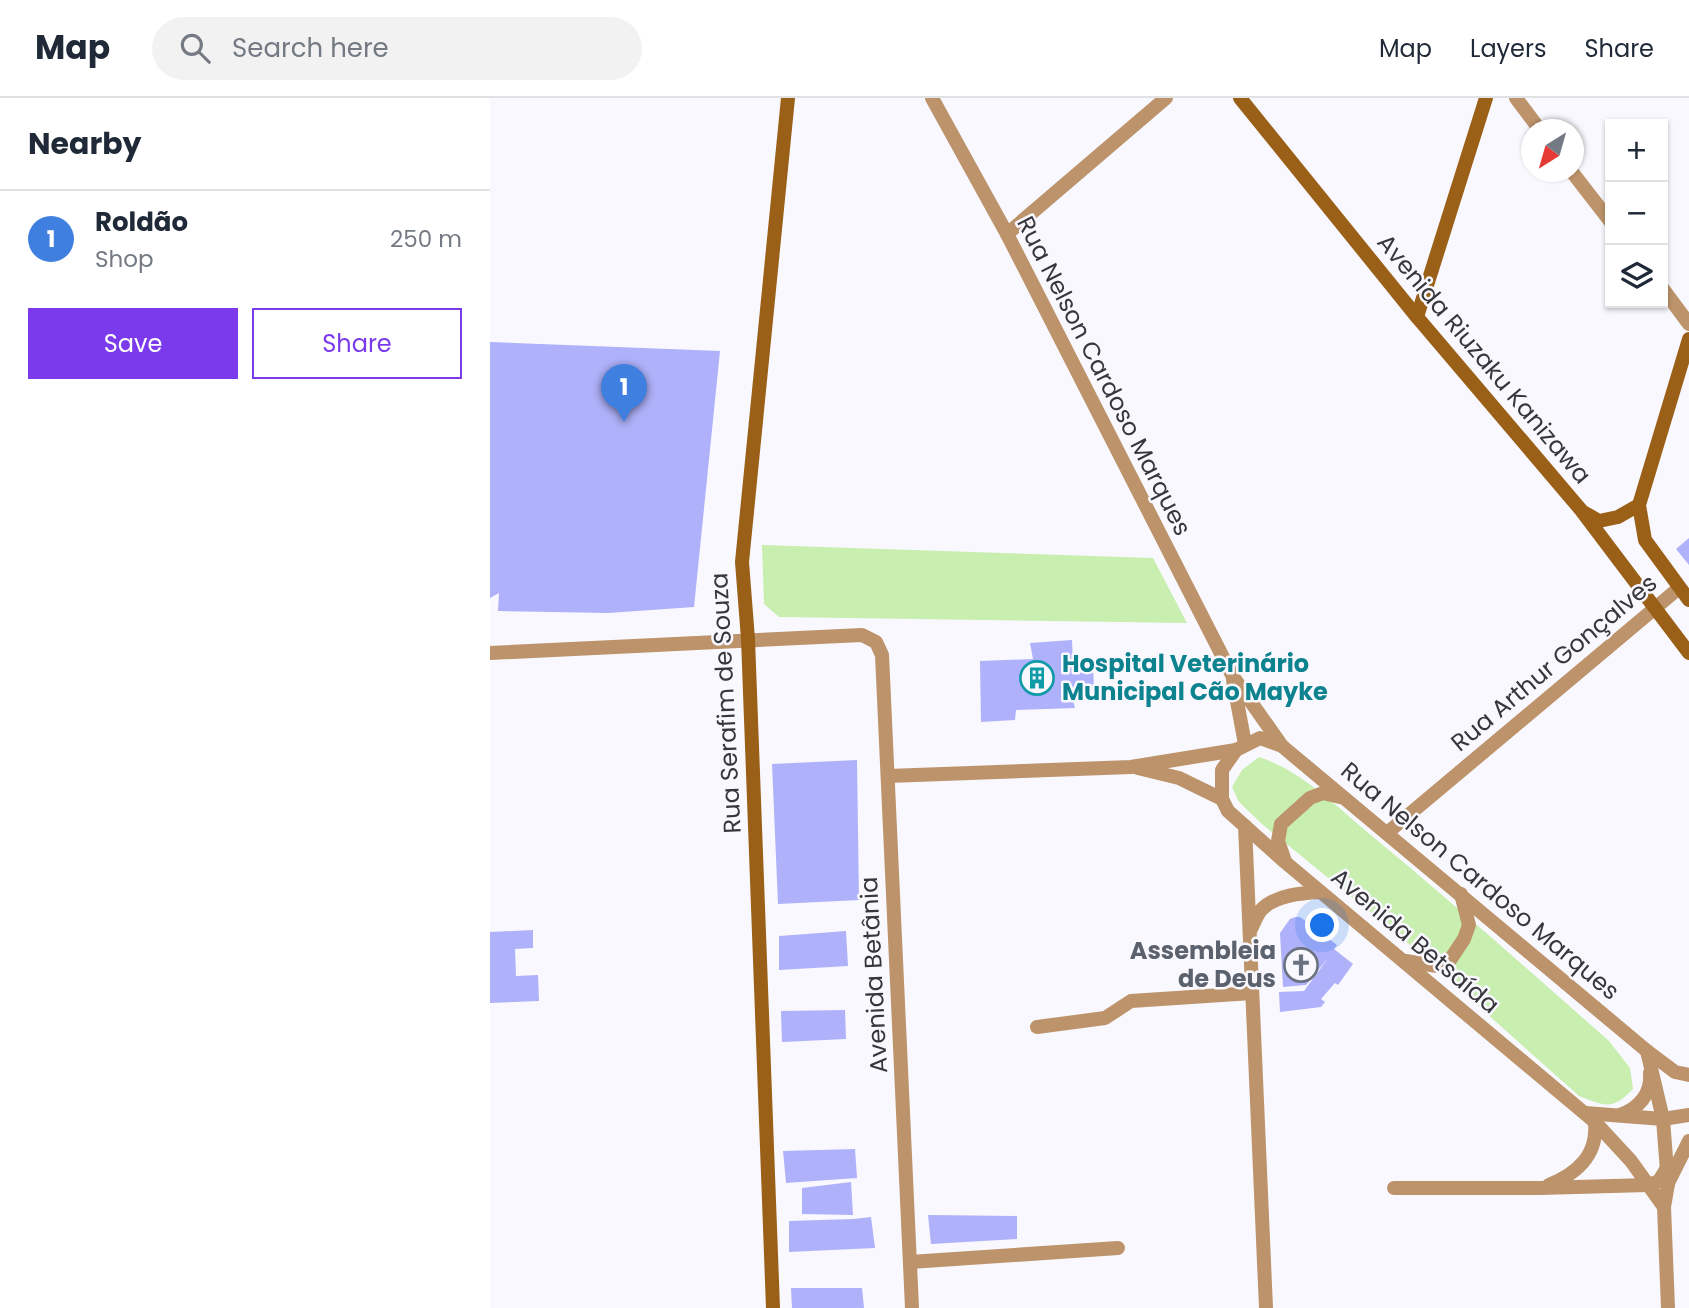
<!DOCTYPE html>
<meta charset="utf-8">
<style>
:root{--surface:#fff;--page:#f2f2f3;--text:#1f2937;--muted:#747a83;--line:#e0e1e3;--accent:#7c3aed}
body{margin:0;font-family:Poppins,sans-serif;background:var(--page);color:var(--text)}
.controls{position:absolute;right:21px;top:21px;display:grid;overflow:hidden;border-radius:0px;box-shadow:0 2px 5px #0004}
.controls button{width:63px;height:63px;display:grid;place-items:center;padding:0;border:0;border-bottom:2px solid var(--line);background:var(--surface);color:var(--text);font:35px sans-serif}
.compass{position:absolute;left:1031px;top:21px;width:63px;height:63px;border-radius:50%;background:var(--surface);box-shadow:0 2px 5px #0004;rotate:217deg}
.you{position:absolute;left:833px;top:828px;width:24px;height:24px;margin:-18px;border:5px solid #fff;border-radius:50%;background:#1a73e8;box-shadow:0 0 0 10px #1a73e833}
.badge{display:grid;place-items:center;width:46px;height:46px;border-radius:50%;background:var(--accent);color:#fff;font-size:23px;font-weight:700}
.pin{position:absolute;translate:-50% -58px;filter:drop-shadow(0 2px 4px #0008)}
.pin::after{content:'';position:absolute;top:37px;width:24px;height:21px;background:inherit;clip-path:polygon(0 0,100% 0,50% 100%)}
.list{margin:0;padding:0;list-style:none}
h2{display:flex;justify-content:space-between;align-items:center;height:91px;margin:0;padding:0 28px;font-size:30px}
h2 small{font-size:23px;font-weight:400;color:var(--muted)}
.list li{display:grid;grid-template-columns:46px 1fr auto;gap:21px;align-items:center;box-sizing:border-box;height:98px;padding:0 28px;border-top:2px solid var(--line)}
.list b{display:block;font-size:26px;white-space:nowrap}
.list p{margin:0;font-size:23px;white-space:nowrap;color:var(--muted)}
.list em{font-size:23px;font-style:normal;color:var(--muted)}
.actions{display:flex;gap:14px;padding:21px 28px}
.actions a{flex:1;padding:16px 0;border:2px solid var(--accent);border-radius:0px;text-align:center;font-size:24px;color:var(--accent)}
.actions .main{background:var(--accent);color:#fff}
.icon{flex:none;width:38px;height:38px;fill:none;stroke:currentColor;stroke-width:2;stroke-linecap:round;stroke-linejoin:round}
.map{position:relative;flex:none;width:1199px;height:1210px;overflow:hidden}
header{display:flex;align-items:center;gap:42px;box-sizing:border-box;height:98px;padding:0 35px;background:var(--surface);border-bottom:2px solid var(--line)}
header strong{font-size:33px}
nav{display:flex;gap:38px;margin-inline-start:auto;font-size:24px}
.search{width:490px;height:63px;background:var(--page);display:flex;align-items:center;gap:18px;box-sizing:border-box;padding:0 24px;border-radius:38px;color:var(--muted);font-size:26px}
main{display:flex}
aside{flex:1;background:var(--surface)}
.map>svg:first-child{display:block}
</style>
<header>
<strong>Map</strong>
<div class="search"><svg class="icon" aria-label="search" viewBox="0 0 24 24"><circle cx="10" cy="10" r="6"/><path d="M15 15l6 6"/></svg>Search here</div>
<nav><a>Map</a><a>Layers</a><a>Share</a></nav>
</header>
<main>
<aside>
<h2>Nearby<small></small></h2>
<ul class="list">
<li><span class="badge" style="background:#3f7fe0">1</span><div><b>Roldão</b><p>Shop</p></div><em>250 m</em></li>
</ul>
<div class="actions"><a class="main">Save</a><a>Share</a></div>
</aside>
<div class="map">
<svg width="1199" height="1210" viewBox="0 0 1199 1210">
<rect width="100%" height="100%" fill="#f9f8fe"/>
<!-- green -->
<g fill="#c8eeb0">
<path d="M 272,447 L 663,460 L 697,525 L 289,519 L 274,506 Z"/>
<path d="M 769,659 C 812,673 847,709 882,738 C 962,804 1041,874 1119,943 L 1140,970 L 1143,991 C 1122,1013 1115,1008 1089,998 L 912,840 L 772,726 L 749,704 L 742,689 L 752,672 Z"/>
</g>
<!-- building -->
<g fill="#afb1fa">
<path d="M 0,244 L 230,253 L 204,509 L 118,515 L 8,513 L 9,495 L 0,500 Z"/>
<path d="M 1199,440 L 1199,467 L 1186,451 Z"/>
<path d="M 582,542 L 583,568 L 603,567 L 604,593 L 581,594 L 585,610 L 526,612 L 525,622 L 491,624 L 490,563 L 543,561 L 540,545 Z"/>
<path d="M 367,662 L 369,802 L 288,806 L 282,666 Z"/>
<path d="M 805,819 L 810,819 L 817,824 L 847,847 L 844,851 L 863,866 L 848,887 L 845,885 L 831,901 L 835,904 L 831,909 L 790,914 L 789,894 L 814,893 L 839,859 L 816,887 L 793,889 L 790,835 L 800,821 Z"/>
<path d="M 43,832 L 43,850 L 25,851 L 26,878 L 48,877 L 49,903 L 0,905 L 0,834 Z"/>
<path d="M 356,833 L 358,868 L 289,872 L 289,838 Z"/>
<path d="M 355,912 L 356,941 L 292,944 L 291,913 Z"/>
<path d="M 365,1051 L 367,1080 L 296,1085 L 293,1053 Z"/>
<path d="M 361,1084 L 363,1117 L 312,1116 L 312,1090 Z"/>
<path d="M 438,1117 L 527,1118 L 527,1141 L 441,1146 Z"/>
<path d="M 381,1119 L 385,1150 L 299,1154 L 299,1123 L 364,1121 Z"/>
<path d="M 301,1190 L 372,1190 L 374,1210 L 302,1210 Z"/>
</g>
<g fill="none" stroke-linecap="round" stroke-linejoin="round">
<!-- street -->
<g stroke="#bc936a" stroke-width="14">
<path d="M 442,0 L 517,136 L 742,577 L 792,648 L 1157,953 L 1185,974 L 1199,977"/>
<path d="M 1026,0 L 1050,32"/>
<path d="M 1082,74 L 1120,123"/>
<path d="M 517,136 L 676,0"/>
<path d="M 1173,191 L 1199,226"/>
<path d="M 0,555 L 372,537 L 386,544 L 392,557 L 422,1210"/>
<path d="M 743,582 L 755,646"/>
<path d="M 746,652 L 732,672 L 732,701 L 738,713 L 795,764 L 1105,1024 L 1141,1063 L 1174,1109"/>
<path d="M 648,670 L 689,680 L 732,701"/>
<path d="M 398,678 L 641,669 L 746,652 L 770,640 L 792,648"/>
<path d="M 755,728 L 776,1210"/>
<path d="M 897,735 L 1189,490"/>
<path d="M 795,763 L 788,743 L 791,726 L 820,700 L 833,695 L 850,699"/>
<path d="M 761,831 C 764,825 767,816 772,811 C 786,797 812,795 830,794"/>
<path d="M 916,863 L 947,868 L 960,862 L 974,841 L 979,827 L 971,796"/>
<path d="M 547,929 L 615,920 L 641,903 L 762,895"/>
<path d="M 1157,953 L 1173,1021 L 1178,1086 L 1174,1109 L 1178,1210"/>
<path d="M 1095,1015 L 1173,1021 L 1199,1017"/>
<path d="M 1130,1017 C 1148,1011 1162,996 1160,975"/>
<path d="M 1178,1085 L 1199,1043"/>
<path d="M 1059,1087 C 1088,1075 1108,1057 1105,1024"/>
<path d="M 904,1090 L 1050,1090 L 1158,1087 L 1169,1083 L 1177,1070"/>
<path d="M 420,1164 L 628,1150"/>
</g>
<!-- secondary -->
<g stroke="#9b6017" stroke-width="14">
<path d="M 750,0 L 927,219 L 1091,412 L 1199,555"/>
<path d="M 927,219 L 996,0"/>
<path d="M 1199,241 L 1149,407 L 1155,442 L 1199,502"/>
<path d="M 1095,415 L 1109,423 L 1128,419 L 1149,407"/>
<path d="M 283,1210 L 258,541 L 252,464 L 298,0"/>
</g>
</g>
<!-- icons -->
<defs>
<g id="building-ring" transform="scale(1.75)"><circle r="9.5" fill="#f9f8fe" stroke="#0f9aa8" stroke-width="1.5"/><path d="M-4-6H4V6H1V3H-1V6H-4ZM-2.5-4.3h1.7v1.8h-1.7ZM.8-4.3h1.7v1.8H.8ZM-2.5-1h1.7V.8h-1.7ZM.8-1h1.7V.8H.8Z" fill="#0f9aa8"/></g>
<g id="church-ring" transform="scale(1.75)"><circle r="9.5" fill="#f9f8fe" stroke="#6b7280" stroke-width="1.5"/><path d="M-1.2-6h2.4v3.5h3.3v2.4h-3.3V6h-2.4V-.1h-3.3v-2.4h3.3Z" fill="#6b7280"/></g>
</defs>
<g fill-rule="evenodd">
<use href="#building-ring" x="547" y="580"/>
<use href="#church-ring" x="811" y="867"/>
</g>
<g text-anchor="middle" stroke-width="5" stroke-linejoin="round" paint-order="stroke">
<!-- street labels -->
<g font-size="24" fill="#37363a" stroke="#f9f8fe">
<text transform="translate(994 261) rotate(50)" y="8">Avenida Riuzaku Kanizawa</text>
<text transform="translate(614 278) rotate(63)" y="8">Rua Nelson Cardoso Marques</text>
<text transform="translate(1064 565) rotate(-40)" y="8">Rua Arthur Gonçalves</text>
<text transform="translate(236 605) rotate(-93)" y="8">Rua Serafim de Souza</text>
<text transform="translate(990 783) rotate(40)" y="8">Rua Nelson Cardoso Marques</text>
<text transform="translate(925 843) rotate(40)" y="8">Avenida Betsaída</text>
<text transform="translate(384 877) rotate(-93)" y="8">Avenida Betânia</text>
</g>
<!-- culture labels -->
<g font-size="24" font-weight="bold" fill="#0d838f" stroke="#f9f8fe" text-anchor="start">
<text x="572" y="574">Hospital Veterinário<tspan x="572" dy="28">Municipal Cão Mayke</tspan></text>
</g>
<!-- worship labels -->
<g font-size="24" font-weight="bold" fill="#5b616d" stroke="#f9f8fe" text-anchor="end">
<text x="786" y="861">Assembleia<tspan x="786" dy="28">de Deus</tspan></text>
</g>
</g>
</svg>
<div class="controls">
<button>+</button>
<button>−</button>
<button><svg class="icon" aria-label="layers" viewBox="0 0 24 24"><path d="M12 4l9 5-9 5-9-5zM3 14l9 5 9-5"/></svg></button>
</div>
<svg class="compass" viewBox="-18 -18 36 36"><path d="M0-13l5 13h-10z" fill="#e53935"/><path d="M0 13l5-13h-10z" fill="#747a83"/></svg>
<div class="you"></div>
<div class="pin badge" style="left:134px;top:324px;background:#3f7fe0">1</div>
</div>
</main>
